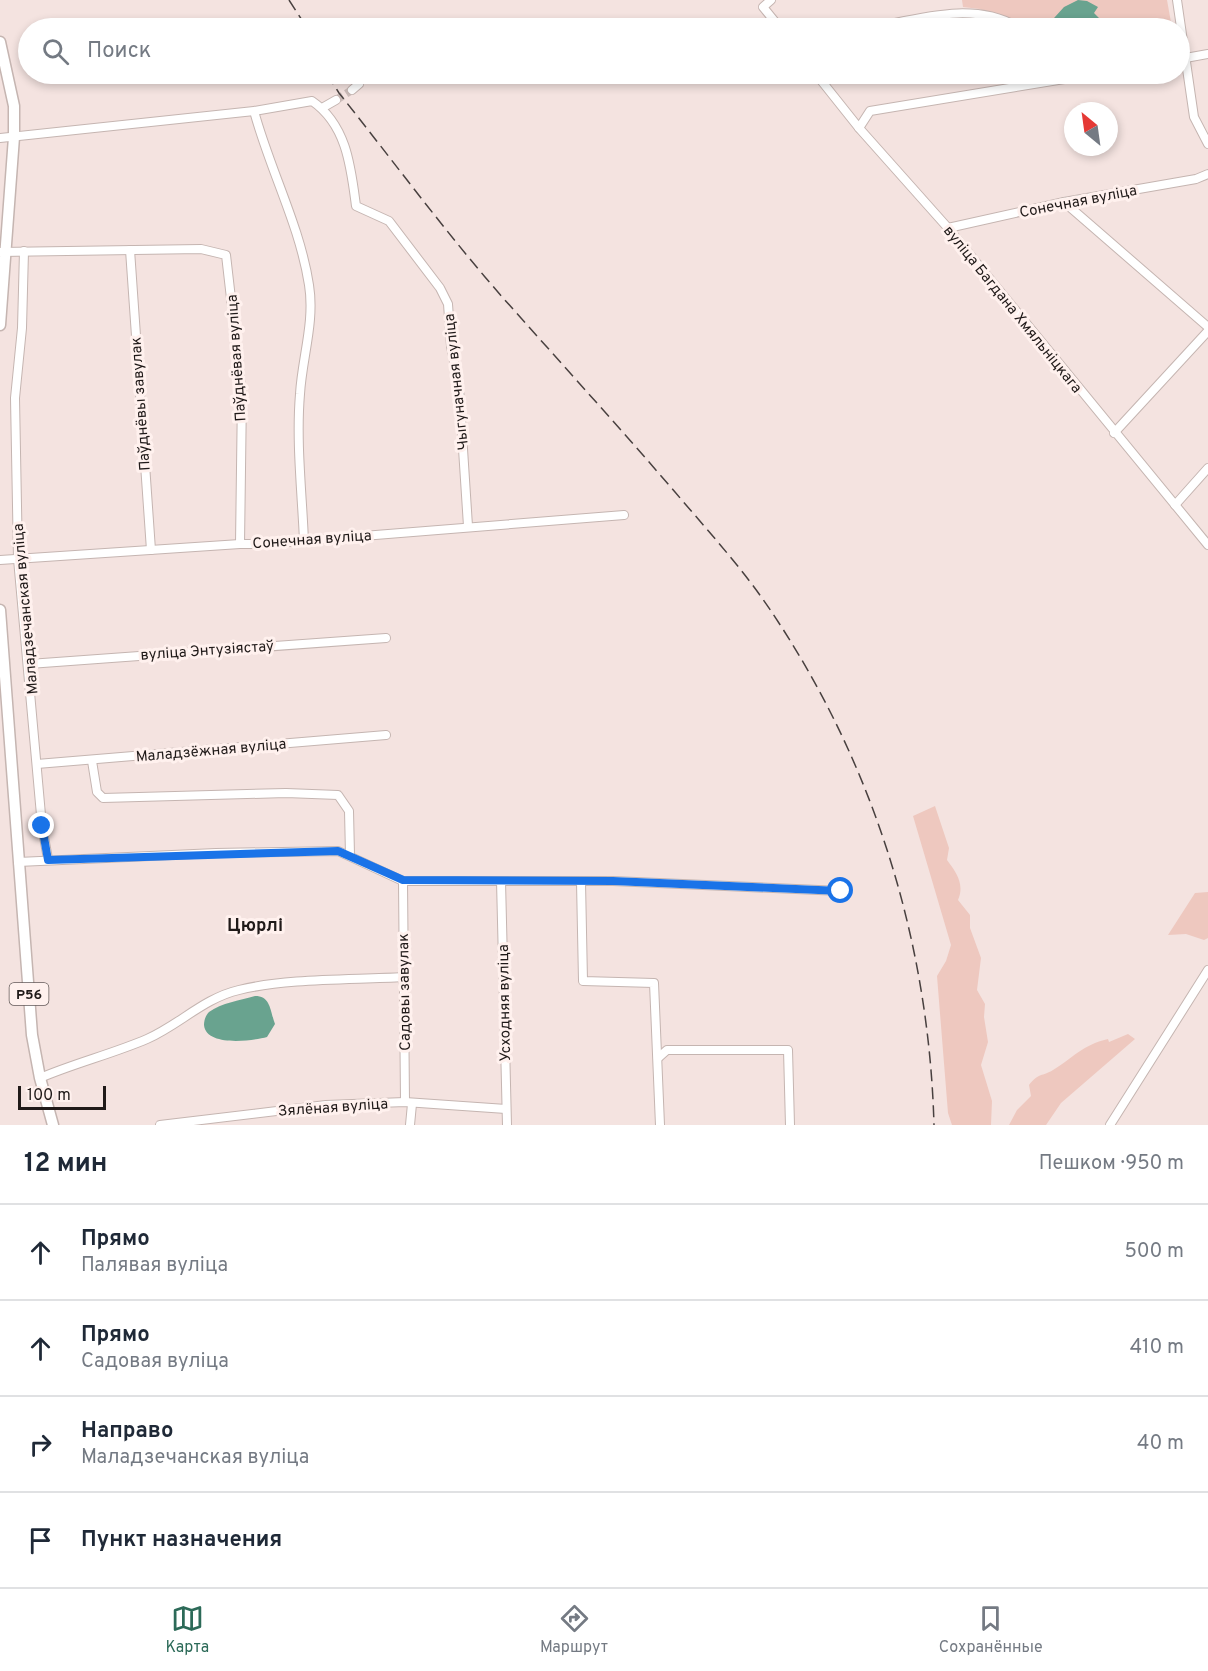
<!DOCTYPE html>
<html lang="ru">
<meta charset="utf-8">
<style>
:root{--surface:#fff;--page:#f2f2f3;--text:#1f2937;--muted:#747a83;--line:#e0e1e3;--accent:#2c6a58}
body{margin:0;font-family:Overpass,sans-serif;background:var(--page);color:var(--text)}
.compass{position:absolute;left:1064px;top:102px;width:54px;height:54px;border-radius:50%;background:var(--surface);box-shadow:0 3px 9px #0003;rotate:331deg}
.scale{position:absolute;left:18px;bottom:15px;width:88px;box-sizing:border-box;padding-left:6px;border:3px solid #201a19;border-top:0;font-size:16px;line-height:21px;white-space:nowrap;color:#201a19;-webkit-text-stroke:4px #fff1ee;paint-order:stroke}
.stop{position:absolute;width:18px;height:18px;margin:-14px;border:4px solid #1a73e8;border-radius:50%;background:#fff}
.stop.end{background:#1a73e8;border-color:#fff;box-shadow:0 2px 6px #0008}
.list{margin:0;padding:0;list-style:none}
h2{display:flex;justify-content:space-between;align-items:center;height:78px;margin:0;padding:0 24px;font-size:26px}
h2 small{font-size:20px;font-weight:400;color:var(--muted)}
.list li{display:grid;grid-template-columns:39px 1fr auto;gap:18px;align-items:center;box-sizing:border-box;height:96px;padding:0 24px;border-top:2px solid var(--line)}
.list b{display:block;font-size:22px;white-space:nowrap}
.list p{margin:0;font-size:20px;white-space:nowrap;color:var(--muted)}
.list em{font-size:20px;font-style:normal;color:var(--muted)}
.icon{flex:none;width:33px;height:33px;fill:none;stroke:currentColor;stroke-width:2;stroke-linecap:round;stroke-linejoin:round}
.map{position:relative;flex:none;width:1208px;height:1125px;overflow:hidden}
.search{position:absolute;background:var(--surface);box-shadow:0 3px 9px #0003;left:18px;right:18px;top:18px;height:66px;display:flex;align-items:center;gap:15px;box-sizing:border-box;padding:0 21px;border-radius:33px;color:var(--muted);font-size:22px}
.sheet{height:462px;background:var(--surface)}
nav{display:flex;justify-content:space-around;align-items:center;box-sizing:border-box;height:84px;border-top:2px solid var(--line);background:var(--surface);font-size:16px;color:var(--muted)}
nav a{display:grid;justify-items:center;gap:3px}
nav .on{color:var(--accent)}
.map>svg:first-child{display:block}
</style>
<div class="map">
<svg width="1208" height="1125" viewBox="0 0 1208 1125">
<rect width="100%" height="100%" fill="#f4e3e0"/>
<!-- green -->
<g fill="#eec8bf">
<path d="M 962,0 L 1167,0 L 1172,28 L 1006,28 L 980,9 L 963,7 Z"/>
<path d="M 935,806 L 949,848 L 947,860 C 956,872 965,884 958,900 L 970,915 L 970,928 L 981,958 L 977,990 L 985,1004 L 984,1017 L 988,1042 L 981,1065 L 992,1101 L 991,1125 L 952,1125 L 948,1113 L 937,976 L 946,961 L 951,945 L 913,816 Z"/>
<path d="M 1208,892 L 1208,938 L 1204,940 L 1186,934 L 1168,935 L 1195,893 Z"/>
<path d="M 1128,1034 L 1135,1039 L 1061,1103 L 1046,1125 L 1009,1125 L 1017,1110 L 1031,1096 L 1029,1085 C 1039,1072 1042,1077 1053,1070 C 1073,1058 1082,1045 1108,1039 L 1109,1042 Z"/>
</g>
<!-- water -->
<g fill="#69a38f">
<path d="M 1078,0 L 1087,1 L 1098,7 L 1094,13 L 1109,28 L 1045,28 L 1064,7 Z"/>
<path d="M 255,996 C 271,996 270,1011 275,1024 L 267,1037 C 252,1041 206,1047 204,1025 C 204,1020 206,1015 209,1012 C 221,1003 241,1000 255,996 Z"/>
</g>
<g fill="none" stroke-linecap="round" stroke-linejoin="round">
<!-- minor-tunnel -->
<path stroke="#cabbb8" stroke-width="8" stroke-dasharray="8 4" stroke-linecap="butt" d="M 336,100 L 352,90"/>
<!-- minor casing -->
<g stroke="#c5b5b1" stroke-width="10">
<g id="minor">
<path d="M 771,0 L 763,7 L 780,28"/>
<path d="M 1177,0 L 1194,117 L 1208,144"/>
<path d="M 870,28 C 918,19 975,0 1019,28"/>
<path d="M 1180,59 L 1208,54"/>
<path d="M 816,74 L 859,128 L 948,228 L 1208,545"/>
<path d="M 352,90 L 359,84"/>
<path d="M 322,108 L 336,100"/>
<path d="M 254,111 C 270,170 300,226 309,285 C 315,322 302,358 300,394 C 296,442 302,493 304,541"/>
<path d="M 859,128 L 870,111 L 1095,74"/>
<path d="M 0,138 L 254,111 L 312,101 C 347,125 351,168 356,206 L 389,221 L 440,288 L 448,304 L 451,346 L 459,387 L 468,526"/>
<path d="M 1064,202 L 1208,327"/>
<path d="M 948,228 L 1064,202 L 1196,179 L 1208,174"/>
<path d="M 130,250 L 151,550"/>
<path d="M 24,251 L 22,328 L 15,398 L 18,559 L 42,826 L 48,859"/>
<path d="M 0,252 L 201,249 L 226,255 L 242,394 L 240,544"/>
<path d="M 1114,433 L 1208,331"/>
<path d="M 1175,505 L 1208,468"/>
<path d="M 0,560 L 240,544 L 263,544 L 624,515"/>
<path d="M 29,664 L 386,638"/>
<path d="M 92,761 L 97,792 L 103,798 L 286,793 L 338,795 L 349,811 L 350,855"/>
<path d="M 37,764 L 386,735"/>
<path d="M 18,862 L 216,853 L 338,851 L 403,881 L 613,881 L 841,891"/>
<path d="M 403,881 L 405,1102"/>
<path d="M 501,881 L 507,1125"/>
<path d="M 581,882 L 583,981 L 654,983 L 660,1125"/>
<path d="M 658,1058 L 667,1050 L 788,1050 L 790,1125"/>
<path d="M 40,1078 C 75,1063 112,1054 147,1039 C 179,1025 204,998 239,990 C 287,978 353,980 403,977"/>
<path d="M 160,1125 L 326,1105 L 405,1102 L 506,1109"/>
<path d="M 410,1125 L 412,1104"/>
<path d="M 1110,1125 L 1208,970"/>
</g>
</g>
<!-- major casing -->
<g stroke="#c5b5b1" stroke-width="13">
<g id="major">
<path d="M 0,42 L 14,106 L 14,137 L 0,325"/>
<path d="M 0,610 L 32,1035 L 40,1078 L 53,1125"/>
</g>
</g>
<!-- minor -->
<use href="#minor" stroke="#fff" stroke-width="8"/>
<!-- major -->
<use href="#major" stroke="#fff" stroke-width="10"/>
<!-- rail -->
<g stroke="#48403f" stroke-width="1.5" stroke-dasharray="12 6" stroke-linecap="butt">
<path d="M 289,0 L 307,28"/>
<path d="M 327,74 L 339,93 C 394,162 446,233 504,299 C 561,363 619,427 675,492 C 708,531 743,569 771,611 C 874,764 929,942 934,1125"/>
</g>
</g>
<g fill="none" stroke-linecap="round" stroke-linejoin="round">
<!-- route -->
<path stroke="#1a73e8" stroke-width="8" d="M 42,826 L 48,860 L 338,851 L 403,880 L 613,881 L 841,891"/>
</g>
<g text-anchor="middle" stroke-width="6" stroke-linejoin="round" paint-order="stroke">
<!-- shield labels -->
<rect fill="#fff1ee" stroke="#635a59" stroke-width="1.5" x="9.5" y="983" width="39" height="22" rx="4.5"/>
<g font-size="14" font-weight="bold" fill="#201a19">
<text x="29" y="999">Р56</text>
</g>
<!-- street labels -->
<g font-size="15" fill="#201a19" stroke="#fff1ee">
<text transform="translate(1078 201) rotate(-11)" y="5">Сонечная вуліца</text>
<text transform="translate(1013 309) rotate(51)" y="5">вуліца Багдана Хмяльніцкага</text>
<text transform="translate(236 358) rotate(-94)" y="5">Паўднёвая вуліца</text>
<text transform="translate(456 382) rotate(-96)" y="5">Чыгуначная вуліца</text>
<text transform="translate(140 404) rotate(-94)" y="5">Паўднёвы завулак</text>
<text transform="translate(312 539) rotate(-4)" y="5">Сонечная вуліца</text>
<text transform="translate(25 609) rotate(-95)" y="5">Маладзечанская вуліца</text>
<text transform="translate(207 650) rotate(-4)" y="5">вуліца Энтузіястаў</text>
<text transform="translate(211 750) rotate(-5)" y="5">Маладзёжная вуліца</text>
<text transform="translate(404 992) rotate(-91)" y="5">Садовы завулак</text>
<text transform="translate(504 1003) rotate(-91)" y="5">Усходняя вуліца</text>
<text transform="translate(333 1107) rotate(-4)" y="5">Зялёная вуліца</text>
</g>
<!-- quarter labels -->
<g font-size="18" font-weight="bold" fill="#201a19" stroke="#fff1ee">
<text x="255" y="931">Цюрлі</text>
</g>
</g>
</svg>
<svg class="compass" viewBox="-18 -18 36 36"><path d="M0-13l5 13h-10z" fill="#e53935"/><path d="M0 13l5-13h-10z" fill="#747a83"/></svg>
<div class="scale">100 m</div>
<div class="stop" style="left:841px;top:891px"></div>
<div class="stop end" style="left:42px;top:826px"></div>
<div class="search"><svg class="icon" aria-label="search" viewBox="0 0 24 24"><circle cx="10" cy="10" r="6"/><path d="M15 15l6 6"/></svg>Поиск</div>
</div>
<section class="sheet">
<h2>12 мин<small>Пешком · 950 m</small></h2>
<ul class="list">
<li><svg class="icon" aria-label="ahead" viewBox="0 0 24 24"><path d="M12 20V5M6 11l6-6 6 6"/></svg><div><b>Прямо</b><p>Палявая вуліца</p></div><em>500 m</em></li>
<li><svg class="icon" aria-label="ahead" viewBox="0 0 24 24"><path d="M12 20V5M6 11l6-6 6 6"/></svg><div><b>Прямо</b><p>Садовая вуліца</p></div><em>410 m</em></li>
<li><svg class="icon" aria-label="right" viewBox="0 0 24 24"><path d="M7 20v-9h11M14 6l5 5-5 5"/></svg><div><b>Направо</b><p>Маладзечанская вуліца</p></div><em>40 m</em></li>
<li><svg class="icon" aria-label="arrive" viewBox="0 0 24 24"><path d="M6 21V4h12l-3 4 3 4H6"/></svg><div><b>Пункт назначения</b></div></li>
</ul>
</section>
<nav>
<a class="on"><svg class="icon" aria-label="map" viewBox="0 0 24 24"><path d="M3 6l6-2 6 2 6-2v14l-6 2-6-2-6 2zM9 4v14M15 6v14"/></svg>Карта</a>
<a><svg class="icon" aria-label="directions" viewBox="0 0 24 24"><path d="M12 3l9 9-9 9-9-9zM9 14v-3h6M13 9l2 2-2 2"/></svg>Маршрут</a>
<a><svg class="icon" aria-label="saved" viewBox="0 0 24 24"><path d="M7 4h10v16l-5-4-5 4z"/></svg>Сохранённые</a>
</nav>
